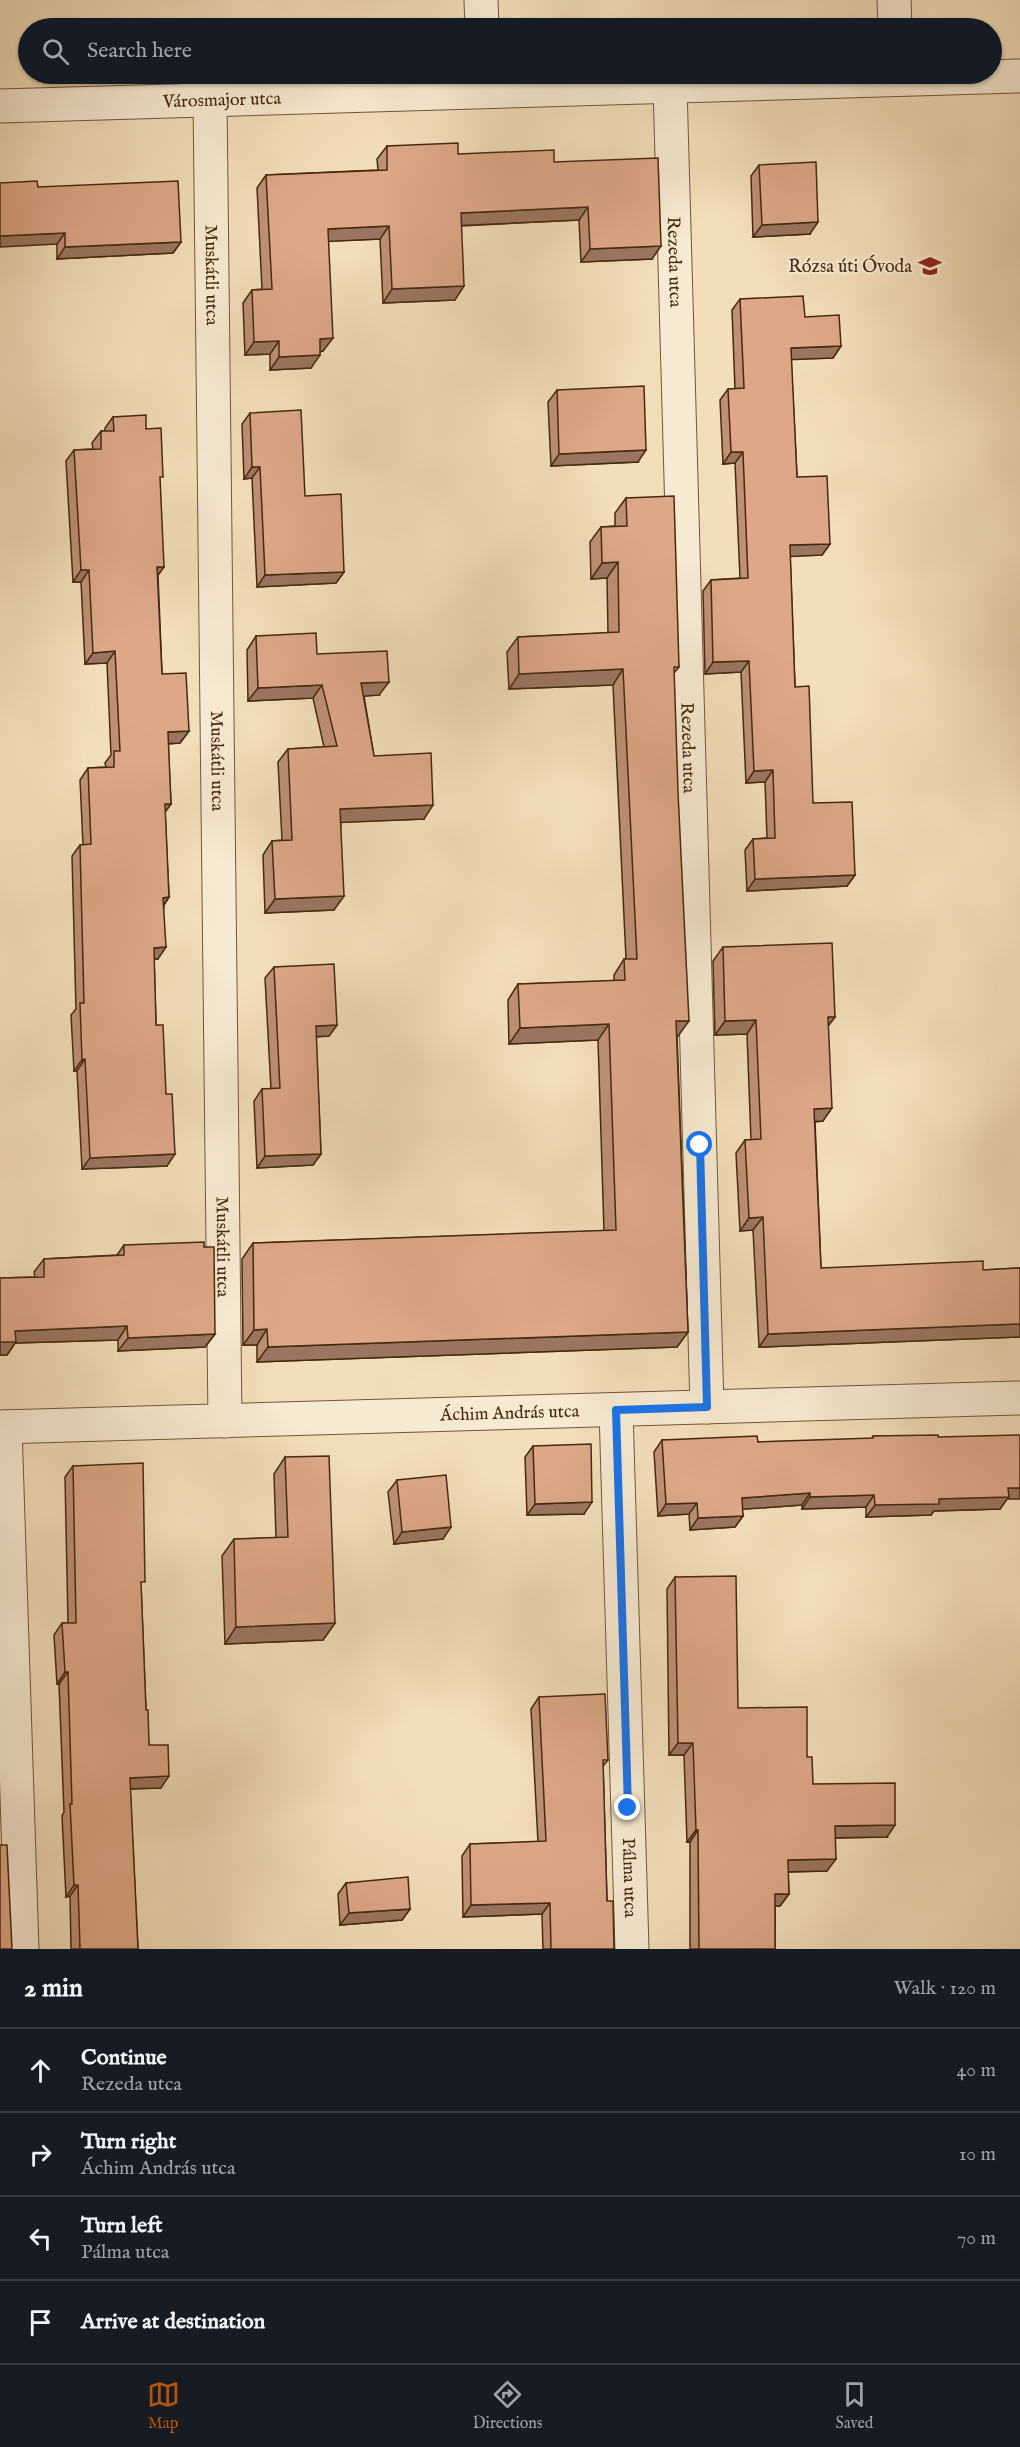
<!DOCTYPE html>
<meta charset="utf-8">
<style>
:root{--surface:#171b24;--page:#20242c;--text:#f1f3f6;--muted:#9ea1a6;--line:#363941;--accent:#b45309}
body{margin:0;font-family:"IM FELL English",serif;background:var(--page);color:var(--text)}
.stop{position:absolute;width:18px;height:18px;margin:-14px;border:4px solid #1a73e8;border-radius:50%;background:#fff}
.stop.end{background:#1a73e8;border-color:#fff;box-shadow:0 2px 6px #0008}
.list{margin:0;padding:0;list-style:none}
h2{display:flex;justify-content:space-between;align-items:center;height:78px;margin:0;padding:0 24px;font-size:26px}
h2 small{font-size:20px;font-weight:400;color:var(--muted)}
.list li{display:grid;grid-template-columns:39px 1fr auto;gap:18px;align-items:center;box-sizing:border-box;height:84px;padding:0 24px;border-top:2px solid var(--line)}
.list b{display:block;font-size:22px;white-space:nowrap}
.list p{margin:0;font-size:20px;white-space:nowrap;color:var(--muted)}
.list em{font-size:20px;font-style:normal;color:var(--muted)}
.icon{flex:none;width:33px;height:33px;fill:none;stroke:currentColor;stroke-width:2;stroke-linecap:round;stroke-linejoin:round}
.map{position:relative;flex:none;width:1020px;height:1949px;overflow:hidden}
.search{position:absolute;background:var(--surface);box-shadow:0 2px 4px #0004;left:18px;right:18px;top:18px;height:66px;display:flex;align-items:center;gap:15px;box-sizing:border-box;padding:0 21px;border-radius:33px;color:var(--muted);font-size:22px}
.sheet{height:414px;background:var(--surface)}
nav{display:flex;justify-content:space-around;align-items:center;box-sizing:border-box;height:84px;border-top:2px solid var(--line);background:var(--surface);font-size:16px;color:var(--muted)}
nav a{display:grid;justify-items:center;gap:3px}
nav .on{color:var(--accent)}
.map>svg:first-child{display:block}
</style>
<div class="map">
<svg width="1020" height="1949" viewBox="0 0 1020 1949">
<rect width="100%" height="100%" fill="#f2deb9"/>
<filter id="stains"><feTurbulence type="fractalNoise" baseFrequency=".00333" numOctaves="4"/><feColorMatrix values="0 0 0 0 .2 0 0 0 0 .09 0 0 0 0 .02 0 0 0 .5 -.17"/></filter>
<radialGradient id="worn" r=".72"><stop offset=".6" stop-color="#630" stop-opacity="0"/><stop offset="1" stop-color="#630" stop-opacity=".3"/></radialGradient>
<g fill="none" stroke-linecap="round" stroke-linejoin="round">
<!-- minor casing -->
<g stroke="#725739" stroke-width="35">
<g id="minor">
<path d="M 481,0 L 482,28"/>
<path d="M 894,0 L 895,28"/>
<path id="s1" d="M 670,86 L 707,1407"/>
<path id="s2" d="M 210,99 L 225,1421"/>
<path id="s3" d="M 616,1410 L 632,1949"/>
<path id="s4" d="M 0,1427 L 1020,1398"/>
<path d="M 5,1427 L 22,1949"/>
</g>
</g>
<!-- tertiary casing -->
<g stroke="#725739" stroke-width="35">
<g id="tertiary">
<path id="s5" d="M 0,106 L 1020,76"/>
</g>
</g>
<!-- minor -->
<use href="#minor" stroke="#f7ead2" stroke-width="33"/>
<!-- tertiary -->
<use href="#tertiary" stroke="#f7ead2" stroke-width="33"/>
</g>
<!-- wall -->
<g fill="#be9075" stroke="#472a0e" stroke-width="1.5">
<path d="M 387,146 L 458,154 L 554,162 L 652,259 L 581,262 L 579,220 L 461,226 L 455,300 L 383,303 L 380,239 L 328,241 L 323,351 L 320,352 L 311,368 L 270,370 L 270,354 L 245,355 L 243,303 L 252,290 L 262,289 L 257,188 L 266,175 L 378,170 L 377,159 Z"/>
<path d="M 759,165 L 810,234 L 753,237 L 751,176 Z"/>
<path d="M 38,187 L 181,242 L 173,253 L 57,259 L 57,244 Z"/>
<path d="M 740,299 L 805,317 L 841,346 L 833,358 L 791,359 L 797,477 L 830,544 L 822,555 L 790,556 L 795,687 L 813,803 L 855,875 L 847,886 L 747,891 L 745,850 L 753,839 L 767,838 L 765,782 L 746,783 L 741,672 L 705,674 L 703,591 L 711,580 L 740,578 L 735,463 L 723,464 L 720,400 L 728,389 L 735,389 L 732,310 Z"/>
<path d="M 557,390 L 638,462 L 551,466 L 548,402 Z"/>
<path d="M 250,413 L 305,496 L 344,572 L 336,583 L 257,587 L 252,478 L 244,479 L 242,424 Z"/>
<path d="M 113,417 L 146,429 L 160,481 L 158,575 L 162,674 L 189,731 L 180,743 L 168,744 L 171,804 L 165,812 L 169,897 L 164,905 L 158,959 L 154,959 L 156,1025 L 167,1166 L 82,1169 L 77,1071 L 74,1071 L 71,1015 L 76,1009 L 72,856 L 80,845 L 83,845 L 80,780 L 88,768 L 106,767 L 105,763 L 111,755 L 107,663 L 85,664 L 81,582 L 73,582 L 66,461 L 74,450 L 93,449 L 92,443 L 101,431 L 105,431 L 105,428 Z"/>
<path d="M 626,498 L 679,667 L 674,673 L 678,1036 L 677,1036 L 688,1332 L 677,1347 L 257,1362 L 257,1345 L 243,1345 L 242,1259 L 253,1243 L 604,1231 L 598,1040 L 509,1044 L 508,1000 L 518,984 L 614,981 L 614,975 L 624,959 L 626,959 L 613,685 L 509,689 L 507,652 L 518,637 L 608,633 L 607,578 L 591,579 L 590,542 L 601,527 L 615,526 L 615,513 Z"/>
<path d="M 256,636 L 317,654 L 379,695 L 364,696 L 374,756 L 424,819 L 341,822 L 334,910 L 265,913 L 263,855 L 272,841 L 282,840 L 278,762 L 288,749 L 324,747 L 313,698 L 248,701 L 247,650 Z"/>
<path d="M 723,947 L 835,1017 L 828,1026 L 823,1121 L 815,1122 L 821,1268 L 983,1270 L 1020,1268 L 1020,1337 L 759,1347 L 753,1230 L 740,1231 L 736,1153 L 745,1140 L 751,1140 L 747,1034 L 715,1035 L 713,961 Z"/>
<path d="M 274,967 L 337,1025 L 329,1036 L 316,1037 L 321,1154 L 313,1165 L 257,1168 L 254,1101 L 262,1089 L 271,1089 L 265,978 Z"/>
<path d="M 124,1245 L 215,1334 L 205,1347 L 118,1351 L 118,1340 L 15,1343 L 7,1355 L 0,1355 L 0,1278 L 35,1277 L 34,1272 L 44,1259 L 117,1255 Z"/>
<path d="M 873,1436 L 938,1437 L 1007,1499 L 1000,1509 L 934,1511 L 931,1515 L 866,1517 L 866,1507 L 802,1509 L 802,1505 L 742,1509 L 743,1516 L 735,1527 L 690,1530 L 689,1514 L 658,1516 L 654,1452 L 662,1440 L 758,1442 L 871,1439 Z"/>
<path d="M 533,1446 L 584,1514 L 527,1515 L 525,1457 Z"/>
<path d="M 285,1457 L 335,1623 L 323,1640 L 225,1644 L 222,1556 L 234,1539 L 276,1538 L 274,1474 Z"/>
<path d="M 73,1466 L 141,1587 L 146,1710 L 149,1745 L 161,1788 L 130,1789 L 138,1949 L 71,1949 L 70,1896 L 66,1897 L 62,1816 L 64,1812 L 59,1684 L 57,1684 L 54,1635 L 62,1623 L 68,1623 L 65,1477 Z"/>
<path d="M 397,1480 L 443,1539 L 394,1544 L 388,1492 Z"/>
<path d="M 675,1577 L 738,1708 L 807,1757 L 813,1784 L 887,1837 L 835,1838 L 827,1871 L 788,1872 L 789,1894 L 780,1906 L 775,1906 L 775,1949 L 690,1949 L 690,1842 L 687,1842 L 684,1755 L 669,1755 L 667,1589 Z"/>
<path d="M 539,1697 L 608,1760 L 603,1766 L 607,1901 L 614,1949 L 543,1949 L 542,1914 L 463,1917 L 462,1856 L 470,1844 L 538,1842 L 531,1709 Z"/>
<path d="M 346,1883 L 410,1909 L 402,1920 L 340,1925 L 338,1894 Z"/>
</g>
<!-- shaded-wall -->
<g fill="#9b755f" stroke="#472a0e" stroke-width="1.5">
<path d="M 588,207 L 579,220 L 451,226 L 461,213 Z"/>
<path d="M 818,222 L 810,234 L 753,237 L 762,225 Z"/>
<path d="M 389,226 L 380,239 L 318,242 L 328,229 Z"/>
<path d="M 65,233 L 57,244 L 0,247 L 0,236 Z"/>
<path d="M 181,242 L 173,253 L 57,259 L 65,247 Z"/>
<path d="M 661,246 L 652,259 L 581,262 L 590,249 Z"/>
<path d="M 464,286 L 455,300 L 383,303 L 392,289 Z"/>
<path d="M 333,338 L 323,351 L 310,352 L 320,339 Z"/>
<path d="M 279,341 L 270,354 L 245,355 L 254,342 Z"/>
<path d="M 841,346 L 833,358 L 783,360 L 791,348 Z"/>
<path d="M 320,355 L 311,368 L 270,370 L 279,357 Z"/>
<path d="M 646,450 L 638,462 L 551,466 L 559,454 Z"/>
<path d="M 731,452 L 743,452 L 735,463 L 723,464 Z"/>
<path d="M 252,467 L 260,467 L 252,478 L 244,479 Z"/>
<path d="M 830,544 L 822,555 L 782,557 L 790,545 Z"/>
<path d="M 618,562 L 607,578 L 591,579 L 602,563 Z"/>
<path d="M 157,567 L 164,567 L 156,578 Z"/>
<path d="M 81,570 L 89,570 L 81,582 L 73,582 Z"/>
<path d="M 344,572 L 336,583 L 257,587 L 265,575 Z"/>
<path d="M 115,651 L 107,663 L 85,664 L 93,653 Z"/>
<path d="M 749,661 L 741,672 L 705,674 L 713,662 Z"/>
<path d="M 623,669 L 613,685 L 509,689 L 519,674 Z"/>
<path d="M 389,682 L 379,695 L 352,697 L 361,683 Z"/>
<path d="M 322,685 L 313,698 L 248,701 L 258,688 Z"/>
<path d="M 189,731 L 180,743 L 160,744 L 168,732 Z"/>
<path d="M 773,770 L 765,782 L 746,783 L 754,771 Z"/>
<path d="M 165,804 L 171,804 L 163,815 Z"/>
<path d="M 433,805 L 424,819 L 330,823 L 340,809 Z"/>
<path d="M 855,875 L 847,886 L 747,891 L 755,879 Z"/>
<path d="M 344,896 L 334,910 L 265,913 L 275,899 Z"/>
<path d="M 169,897 L 161,909 L 163,898 Z"/>
<path d="M 166,947 L 158,959 L 146,959 L 154,948 Z"/>
<path d="M 828,1017 L 835,1017 L 825,1030 Z"/>
<path d="M 756,1020 L 747,1034 L 715,1035 L 725,1021 Z"/>
<path d="M 676,1021 L 689,1021 L 678,1036 L 666,1037 Z"/>
<path d="M 609,1024 L 598,1040 L 509,1044 L 520,1028 Z"/>
<path d="M 337,1025 L 329,1036 L 308,1037 L 316,1026 Z"/>
<path d="M 85,1059 L 77,1071 L 74,1071 L 82,1060 Z"/>
<path d="M 832,1108 L 823,1121 L 805,1122 L 814,1109 Z"/>
<path d="M 175,1154 L 167,1166 L 82,1169 L 90,1158 Z"/>
<path d="M 321,1154 L 313,1165 L 257,1168 L 265,1156 Z"/>
<path d="M 763,1217 L 753,1230 L 740,1231 L 749,1218 Z"/>
<path d="M 1020,1324 L 1020,1337 L 759,1347 L 768,1334 Z"/>
<path d="M 127,1326 L 118,1340 L 15,1343 L 7,1355 L 0,1355 L 0,1342 L 15,1331 Z"/>
<path d="M 267,1329 L 257,1345 L 243,1345 L 254,1330 Z"/>
<path d="M 688,1332 L 677,1347 L 257,1362 L 268,1347 Z"/>
<path d="M 215,1334 L 205,1347 L 118,1351 L 128,1338 Z"/>
<path d="M 1008,1488 L 1020,1488 L 1020,1499 L 1007,1499 L 1000,1509 L 934,1511 L 931,1515 L 866,1517 L 875,1505 L 939,1499 Z"/>
<path d="M 810,1493 L 802,1505 L 734,1510 L 742,1498 Z"/>
<path d="M 874,1495 L 866,1507 L 802,1509 L 810,1497 Z"/>
<path d="M 592,1502 L 584,1514 L 527,1515 L 535,1504 Z"/>
<path d="M 697,1503 L 689,1514 L 658,1516 L 666,1504 Z"/>
<path d="M 743,1516 L 735,1527 L 690,1530 L 698,1518 Z"/>
<path d="M 451,1527 L 443,1539 L 394,1544 L 402,1532 Z"/>
<path d="M 335,1623 L 323,1640 L 225,1644 L 236,1627 Z"/>
<path d="M 65,1672 L 68,1672 L 59,1684 L 57,1684 Z"/>
<path d="M 678,1743 L 693,1743 L 684,1755 L 669,1755 Z"/>
<path d="M 169,1776 L 161,1788 L 122,1789 L 130,1778 Z"/>
<path d="M 895,1825 L 887,1837 L 826,1838 L 835,1826 Z"/>
<path d="M 696,1830 L 698,1830 L 690,1842 L 687,1842 Z"/>
<path d="M 836,1859 L 827,1871 L 779,1872 L 788,1860 Z"/>
<path d="M 74,1885 L 78,1885 L 70,1896 L 66,1897 Z"/>
<path d="M 775,1894 L 789,1894 L 780,1906 L 766,1906 Z"/>
<path d="M 550,1903 L 542,1914 L 463,1917 L 471,1905 Z"/>
<path d="M 410,1909 L 402,1920 L 340,1925 L 349,1913 Z"/>
</g>
<!-- building -->
<g fill="#dda788" stroke="#472a0e" stroke-width="1.5">
<path d="M 458,143 L 458,154 L 554,150 L 554,162 L 658,158 L 661,246 L 590,249 L 588,207 L 461,213 L 464,286 L 392,289 L 389,226 L 328,229 L 333,338 L 320,339 L 320,355 L 279,357 L 279,341 L 254,342 L 252,290 L 272,289 L 266,175 L 387,170 L 387,146 Z"/>
<path d="M 816,162 L 818,222 L 762,225 L 759,165 Z"/>
<path d="M 37,181 L 38,187 L 178,181 L 181,242 L 65,247 L 65,233 L 0,236 L 0,183 Z"/>
<path d="M 803,296 L 805,317 L 839,315 L 841,346 L 791,348 L 797,477 L 827,476 L 830,544 L 790,545 L 795,687 L 809,686 L 813,803 L 852,802 L 855,875 L 755,879 L 753,839 L 775,838 L 773,770 L 754,771 L 749,661 L 713,662 L 711,580 L 748,578 L 743,452 L 731,452 L 728,389 L 744,388 L 740,299 Z"/>
<path d="M 644,386 L 646,450 L 559,454 L 557,390 Z"/>
<path d="M 301,410 L 305,496 L 341,494 L 344,572 L 265,575 L 260,467 L 252,467 L 250,413 Z"/>
<path d="M 146,415 L 146,429 L 161,428 L 163,477 L 160,477 L 164,567 L 157,567 L 162,674 L 186,673 L 189,731 L 168,732 L 171,804 L 165,804 L 169,897 L 163,898 L 166,947 L 154,948 L 156,1025 L 163,1025 L 166,1094 L 172,1094 L 175,1154 L 90,1158 L 85,1059 L 82,1060 L 80,1003 L 84,1003 L 80,845 L 91,844 L 88,768 L 114,767 L 114,751 L 120,751 L 115,651 L 93,653 L 89,570 L 81,570 L 74,450 L 101,449 L 101,431 L 114,431 L 113,417 Z"/>
<path d="M 674,496 L 679,667 L 674,667 L 678,792 L 689,1021 L 676,1021 L 688,1332 L 268,1347 L 267,1329 L 254,1330 L 253,1243 L 616,1230 L 609,1024 L 520,1028 L 518,984 L 625,980 L 624,959 L 637,959 L 623,669 L 519,674 L 518,637 L 619,632 L 618,562 L 602,563 L 601,527 L 627,526 L 626,498 Z"/>
<path d="M 316,633 L 317,654 L 387,651 L 389,682 L 361,683 L 374,756 L 431,753 L 433,805 L 340,809 L 344,896 L 275,899 L 272,841 L 292,840 L 288,749 L 337,746 L 322,685 L 258,688 L 256,636 Z"/>
<path d="M 832,943 L 835,1017 L 828,1017 L 832,1108 L 814,1109 L 821,1268 L 983,1261 L 983,1270 L 1020,1268 L 1020,1324 L 768,1334 L 763,1217 L 749,1218 L 745,1140 L 761,1139 L 756,1020 L 725,1021 L 723,947 Z"/>
<path d="M 334,964 L 337,1025 L 316,1026 L 321,1154 L 265,1156 L 262,1089 L 280,1088 L 274,967 Z"/>
<path d="M 204,1242 L 204,1247 L 214,1247 L 215,1334 L 128,1338 L 127,1326 L 15,1331 L 16,1342 L 0,1342 L 0,1278 L 44,1277 L 44,1259 L 124,1255 L 124,1245 Z"/>
<path d="M 938,1435 L 938,1437 L 1020,1435 L 1020,1488 L 1008,1488 L 1009,1497 L 939,1499 L 939,1504 L 875,1505 L 874,1495 L 810,1497 L 810,1493 L 742,1498 L 743,1516 L 698,1518 L 697,1503 L 666,1504 L 662,1440 L 757,1436 L 758,1442 L 873,1438 L 873,1436 Z"/>
<path d="M 591,1444 L 592,1502 L 535,1504 L 533,1446 Z"/>
<path d="M 329,1456 L 335,1623 L 236,1627 L 234,1539 L 288,1537 L 285,1457 Z"/>
<path d="M 143,1463 L 145,1582 L 141,1582 L 146,1710 L 148,1710 L 149,1745 L 168,1745 L 169,1776 L 130,1778 L 138,1949 L 80,1949 L 78,1885 L 74,1885 L 70,1804 L 72,1804 L 68,1672 L 65,1672 L 62,1623 L 76,1623 L 73,1466 Z"/>
<path d="M 446,1475 L 451,1527 L 402,1532 L 397,1480 Z"/>
<path d="M 736,1576 L 738,1708 L 807,1707 L 807,1757 L 812,1757 L 813,1784 L 895,1783 L 895,1825 L 835,1826 L 836,1859 L 788,1860 L 789,1894 L 775,1894 L 775,1949 L 699,1949 L 698,1830 L 696,1830 L 693,1743 L 678,1743 L 675,1577 Z"/>
<path d="M 605,1694 L 608,1760 L 603,1760 L 607,1901 L 613,1901 L 614,1949 L 551,1949 L 550,1903 L 471,1905 L 470,1844 L 546,1841 L 539,1697 Z"/>
<path d="M 0,1845 L 7,1845 L 12,1949 L 0,1949 Z"/>
<path d="M 408,1877 L 410,1909 L 349,1913 L 346,1883 Z"/>
</g>
<g fill="none" stroke-linecap="round" stroke-linejoin="round">
<!-- route -->
<path stroke="#1a73e8" stroke-width="8" d="M 628,1808 L 616,1410 L 707,1407 L 700,1145"/>
</g>
<!-- icons -->
<defs>
<g id="school-bare" transform="scale(1.8)"><path d="M0-5L7-2L0 1L-7-2ZM-4 1L0 2.5L4 1V4Q0 6-4 4Z" fill="#8f2418" stroke="#f7ead2" stroke-width="2.5" paint-order="stroke"/></g>
</defs>
<g fill-rule="evenodd">
<use href="#school-bare" x="930" y="266"/>
</g>
<g text-anchor="middle" stroke-width="4.5" stroke-linejoin="round" paint-order="stroke">
<!-- street labels -->
<g font-size="18" fill="#472a0e" stroke="#f7ead2">
<text dy="6" stroke="none"><textPath href="#s5" startOffset="222">Városmajor utca</textPath></text>
<text dy="6" stroke="none"><textPath href="#s1" startOffset="176">Rezeda utca</textPath></text>
<text dy="6" stroke="none"><textPath href="#s2" startOffset="176">Muskátli utca</textPath></text>
<text dy="6" stroke="none"><textPath href="#s1" startOffset="662">Rezeda utca</textPath></text>
<text dy="6" stroke="none"><textPath href="#s2" startOffset="662">Muskátli utca</textPath></text>
<text dy="6" stroke="none"><textPath href="#s2" startOffset="1148">Muskátli utca</textPath></text>
<text dy="6" stroke="none"><textPath href="#s4" startOffset="510">Áchim András utca</textPath></text>
<text dy="6" stroke="none"><textPath href="#s3" startOffset="468">Pálma utca</textPath></text>
</g>
<!-- poi labels -->
<g font-size="18" fill="#472a0e" stroke="#f7ead2" text-anchor="end">
<text x="912" y="272">Rózsa úti Óvoda</text>
</g>
</g>
<rect width="100%" height="100%" filter="url(#stains)"/>
<rect width="100%" height="100%" fill="url(#worn)"/>
</svg>
<div class="stop" style="left:700px;top:1145px"></div>
<div class="stop end" style="left:628px;top:1808px"></div>
<div class="search"><svg class="icon" aria-label="search" viewBox="0 0 24 24"><circle cx="10" cy="10" r="6"/><path d="M15 15l6 6"/></svg>Search here</div>
</div>
<section class="sheet">
<h2>2 min<small>Walk · 120 m</small></h2>
<ul class="list">
<li><svg class="icon" aria-label="ahead" viewBox="0 0 24 24"><path d="M12 20V5M6 11l6-6 6 6"/></svg><div><b>Continue</b><p>Rezeda utca</p></div><em>40 m</em></li>
<li><svg class="icon" aria-label="right" viewBox="0 0 24 24"><path d="M7 20v-9h11M14 6l5 5-5 5"/></svg><div><b>Turn right</b><p>Áchim András utca</p></div><em>10 m</em></li>
<li><svg class="icon" aria-label="left" viewBox="0 0 24 24"><path d="M17 20v-9H6M10 6l-5 5 5 5"/></svg><div><b>Turn left</b><p>Pálma utca</p></div><em>70 m</em></li>
<li><svg class="icon" aria-label="arrive" viewBox="0 0 24 24"><path d="M6 21V4h12l-3 4 3 4H6"/></svg><div><b>Arrive at destination</b></div></li>
</ul>
</section>
<nav>
<a class="on"><svg class="icon" aria-label="map" viewBox="0 0 24 24"><path d="M3 6l6-2 6 2 6-2v14l-6 2-6-2-6 2zM9 4v14M15 6v14"/></svg>Map</a>
<a><svg class="icon" aria-label="directions" viewBox="0 0 24 24"><path d="M12 3l9 9-9 9-9-9zM9 14v-3h6M13 9l2 2-2 2"/></svg>Directions</a>
<a><svg class="icon" aria-label="saved" viewBox="0 0 24 24"><path d="M7 4h10v16l-5-4-5 4z"/></svg>Saved</a>
</nav>
